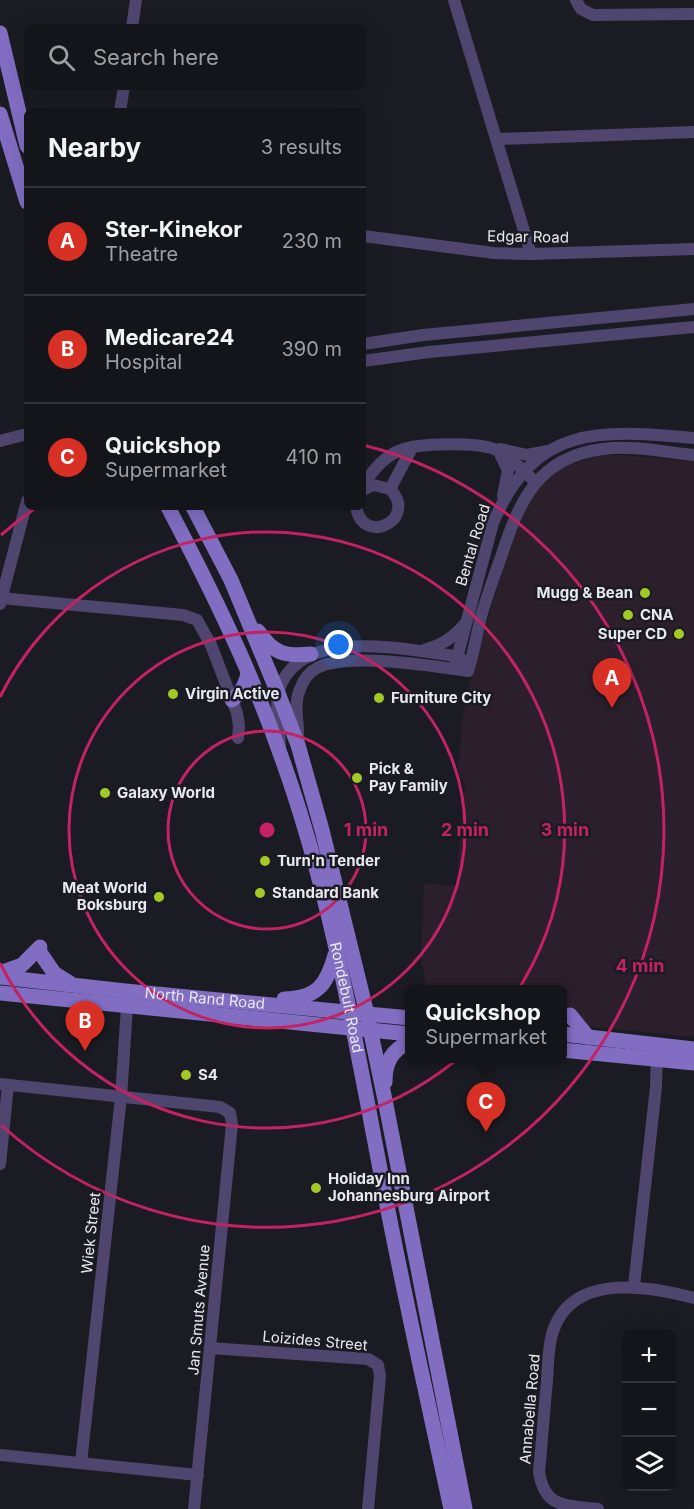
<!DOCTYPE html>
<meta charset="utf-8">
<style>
:root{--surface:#14151a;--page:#212227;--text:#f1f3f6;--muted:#9d9fa2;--line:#333439;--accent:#d93025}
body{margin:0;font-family:Inter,sans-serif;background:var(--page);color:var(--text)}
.controls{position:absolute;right:18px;bottom:18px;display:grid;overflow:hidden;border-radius:9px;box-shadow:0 6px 24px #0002}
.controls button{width:54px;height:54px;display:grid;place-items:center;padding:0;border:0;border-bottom:2px solid var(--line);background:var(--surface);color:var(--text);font:30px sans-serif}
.you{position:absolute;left:339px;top:645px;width:21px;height:21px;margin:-15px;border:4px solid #fff;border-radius:50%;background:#1a73e8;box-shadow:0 0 0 9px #1a73e833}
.badge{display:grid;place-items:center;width:39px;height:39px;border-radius:50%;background:var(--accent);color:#fff;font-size:20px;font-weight:700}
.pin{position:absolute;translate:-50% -50px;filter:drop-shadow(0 2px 3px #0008)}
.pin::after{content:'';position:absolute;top:32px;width:21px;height:18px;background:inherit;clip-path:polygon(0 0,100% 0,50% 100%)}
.popup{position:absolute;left:405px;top:985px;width:162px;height:78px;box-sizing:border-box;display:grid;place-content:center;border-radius:9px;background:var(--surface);filter:drop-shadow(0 2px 4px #0005);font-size:20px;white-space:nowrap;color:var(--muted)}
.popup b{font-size:22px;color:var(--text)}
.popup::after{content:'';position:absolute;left:50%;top:100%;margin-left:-12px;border:12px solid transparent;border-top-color:var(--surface)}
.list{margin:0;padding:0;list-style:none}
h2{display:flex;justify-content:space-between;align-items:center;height:78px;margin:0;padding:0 24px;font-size:26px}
h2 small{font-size:20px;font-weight:400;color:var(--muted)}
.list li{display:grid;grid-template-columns:39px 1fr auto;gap:18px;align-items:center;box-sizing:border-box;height:108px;padding:0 24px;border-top:2px solid var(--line)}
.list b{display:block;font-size:22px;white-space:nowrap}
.list p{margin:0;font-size:20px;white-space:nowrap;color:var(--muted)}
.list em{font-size:20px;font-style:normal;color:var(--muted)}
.icon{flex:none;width:33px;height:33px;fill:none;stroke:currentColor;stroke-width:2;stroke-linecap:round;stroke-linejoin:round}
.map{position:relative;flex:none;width:694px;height:1509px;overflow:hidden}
.search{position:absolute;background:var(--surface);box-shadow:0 6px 24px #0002;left:24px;top:24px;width:342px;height:66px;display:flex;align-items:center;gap:15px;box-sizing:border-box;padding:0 21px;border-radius:9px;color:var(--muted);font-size:22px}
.panel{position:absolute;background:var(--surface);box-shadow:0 6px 24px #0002;left:24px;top:108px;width:342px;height:402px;border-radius:9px}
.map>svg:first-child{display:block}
</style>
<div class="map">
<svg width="694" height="1509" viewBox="0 0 694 1509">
<rect width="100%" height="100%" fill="#1b1c23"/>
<!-- commercial -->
<path fill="#2b1f2c" d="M 605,454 L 694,461 L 694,1037 L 563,1024 L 562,990 L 427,989 L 421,959 L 424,883 L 456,886 L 465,784 L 458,772 L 463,715 L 474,665 L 516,524 L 539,484 L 564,466 Z"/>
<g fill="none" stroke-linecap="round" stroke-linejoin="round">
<!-- minor -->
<g stroke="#4f466f" stroke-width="12">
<path d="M 454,0 L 531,254"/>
<path d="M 576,0 L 581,9 L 593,15 L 694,14"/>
<path d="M 132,27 L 136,0"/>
<path d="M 120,111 L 124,87"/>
<path d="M 498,139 L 694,132"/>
<path d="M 363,236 L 494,253 L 531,254 L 694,249"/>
<path d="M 363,344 L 423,335 L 694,309"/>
<path d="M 363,361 L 429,352 L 694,327"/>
<path d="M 0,441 L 27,434"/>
<path d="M 500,449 L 527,455 L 548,451"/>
<path d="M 501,456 L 508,470 L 503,496"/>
<path d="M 390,489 L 412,448"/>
<path d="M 363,490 C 367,474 386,455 401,450 C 419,443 476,442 494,449 C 508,454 520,468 531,478"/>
<path d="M 356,507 C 364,548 419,518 390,489 L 373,485 L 363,490"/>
<path d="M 0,598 L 183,615 L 197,620 L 211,645 L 237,713 L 239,726 L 238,738"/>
<path d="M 0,604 L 27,501"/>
<path d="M 424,650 C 441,645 452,639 464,625"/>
<path d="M 454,669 L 493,523 C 535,423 601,430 694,438"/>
<path d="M 298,739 C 299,723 293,704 300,689 C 303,681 309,672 317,668 C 347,652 433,666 468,671 C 474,652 477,632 482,613 C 488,594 494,576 501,557 C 519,502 537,457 603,449 C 633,445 664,452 694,455"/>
<path d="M 280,747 C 280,734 275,702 278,692 C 299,624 404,650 456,656 L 461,659"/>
<path d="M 0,1084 L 220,1107 L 230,1113 L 232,1124 L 194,1509"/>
<path d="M 0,1164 L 8,1085"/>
<path d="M 634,1286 L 656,1087 L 657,1052"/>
<path d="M 210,1348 L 368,1359 L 378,1365 L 380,1376 L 368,1509"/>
<path d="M 0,1455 L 198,1475"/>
<path d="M 81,1463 L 121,1097 L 127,1007"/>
<path d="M 598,1509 C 566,1505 545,1509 539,1472 C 542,1442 544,1411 547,1381 C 548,1365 548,1346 553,1331 C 573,1272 649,1286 694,1298"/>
</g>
<!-- major -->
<g stroke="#816dc2" stroke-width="15">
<path d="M 0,33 L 27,146"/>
<path d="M 0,114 L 27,202"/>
<path id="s1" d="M 168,507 C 210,587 251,670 281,756 C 333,899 357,1051 386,1200 C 406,1304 429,1406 451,1509"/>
<path d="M 193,507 L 231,580 L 278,693 L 298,745 L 322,830 L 367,1014 L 385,1100 L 465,1509"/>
<path d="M 258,631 C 273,653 284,657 311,654"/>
<path d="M 232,700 C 242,692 245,685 248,674"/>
<path d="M 39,951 L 54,973 L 70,983"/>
<path d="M 0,973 L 22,965 L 40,947"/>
<path id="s2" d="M 0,977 L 125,991 L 410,1018"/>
<path d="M 0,993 L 410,1034"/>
<path d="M 284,999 C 317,998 327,985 335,955"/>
<path d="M 570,1015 L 588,1037"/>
<path d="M 562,1034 L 694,1049"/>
<path d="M 562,1050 L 694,1063"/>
<path d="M 385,1082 C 385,1063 391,1050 410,1042"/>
</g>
</g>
<!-- distance rings -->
<g fill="none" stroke="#c42262" stroke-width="3">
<circle cx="267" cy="830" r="99"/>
<circle cx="267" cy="830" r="198"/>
<path d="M0 697A298 298 0 1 1 0 963"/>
<path d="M1 535A397 397 0 0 1 34 509M363 445A397 397 0 1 1 1 1125"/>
</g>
<!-- markers -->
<g fill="#a3c926" stroke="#1b1c23" stroke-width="2">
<circle cx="645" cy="593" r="6"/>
<circle cx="628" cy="615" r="6"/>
<circle cx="679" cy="634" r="6"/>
<circle cx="173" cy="694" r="6"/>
<circle cx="379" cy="698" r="6"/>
<circle cx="357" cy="778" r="6"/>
<circle cx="105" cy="793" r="6"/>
<circle cx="265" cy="861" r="6"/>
<circle cx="260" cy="893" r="6"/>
<circle cx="159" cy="897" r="6"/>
<circle cx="186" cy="1075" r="6"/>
<circle cx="316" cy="1188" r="6"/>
</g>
<g text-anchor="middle" stroke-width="5" stroke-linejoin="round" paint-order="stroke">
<!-- street labels -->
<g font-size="15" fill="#e8e9ee" stroke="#1b1c23">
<text transform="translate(528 237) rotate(1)" y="5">Edgar Road</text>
<text transform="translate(473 545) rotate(-73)" y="5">Bental Road</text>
<text dy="5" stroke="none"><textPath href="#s1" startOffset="524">Rondebult Road</textPath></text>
<text dy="5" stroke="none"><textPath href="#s2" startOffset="206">North Rand Road</textPath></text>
<text transform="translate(91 1233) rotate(-84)" y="5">Wiek Street</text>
<text transform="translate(199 1310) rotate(-85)" y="5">Jan Smuts Avenue</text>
<text transform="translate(315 1341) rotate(5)" y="5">Loizides Street</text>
<text transform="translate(530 1409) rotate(-85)" y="5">Annabella Road</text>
</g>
<!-- poi labels -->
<g font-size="15" font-weight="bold" fill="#e8e9ee" stroke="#1b1c23" text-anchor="start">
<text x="633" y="598" text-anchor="end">Mugg &amp; Bean</text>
<text x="640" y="620">CNA</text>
<text x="667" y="639" text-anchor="end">Super CD</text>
<text x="185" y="699">Virgin Active</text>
<text x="391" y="703">Furniture City</text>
<text x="369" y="774">Pick &amp;<tspan x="369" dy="17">Pay Family</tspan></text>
<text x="117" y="798">Galaxy World</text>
<text x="277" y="866">Turn'n Tender</text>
<text x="147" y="893" text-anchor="end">Meat World<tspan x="147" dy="17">Boksburg</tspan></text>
<text x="272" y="898">Standard Bank</text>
<text x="198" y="1080">S4</text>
<text x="328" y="1184">Holiday Inn<tspan x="328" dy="17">Johannesburg Airport</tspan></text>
</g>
</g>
<circle cx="267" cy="830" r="9" fill="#c42262" stroke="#1b1c23" stroke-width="3"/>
<g font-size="18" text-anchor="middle" font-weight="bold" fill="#c42262" stroke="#1b1c23" stroke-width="5" stroke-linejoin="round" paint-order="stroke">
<text x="366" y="836">1 min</text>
<text x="465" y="836">2 min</text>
<text x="565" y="836">3 min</text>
<text x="640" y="972">4 min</text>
</g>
</svg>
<div class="controls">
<button>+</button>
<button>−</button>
<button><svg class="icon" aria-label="layers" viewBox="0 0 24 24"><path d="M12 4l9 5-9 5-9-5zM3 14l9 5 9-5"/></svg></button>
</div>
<div class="you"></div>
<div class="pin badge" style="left:612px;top:708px">A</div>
<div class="pin badge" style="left:85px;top:1051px">B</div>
<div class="pin badge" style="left:486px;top:1132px">C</div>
<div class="popup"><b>Quickshop</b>Supermarket</div>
<div class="search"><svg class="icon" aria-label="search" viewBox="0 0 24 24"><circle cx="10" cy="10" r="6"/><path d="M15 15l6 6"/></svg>Search here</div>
<section class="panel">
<h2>Nearby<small>3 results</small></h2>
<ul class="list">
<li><span class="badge">A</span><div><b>Ster-Kinekor</b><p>Theatre</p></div><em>230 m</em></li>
<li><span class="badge">B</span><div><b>Medicare24</b><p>Hospital</p></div><em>390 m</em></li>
<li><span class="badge">C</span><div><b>Quickshop</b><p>Supermarket</p></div><em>410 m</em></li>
</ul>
</section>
</div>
